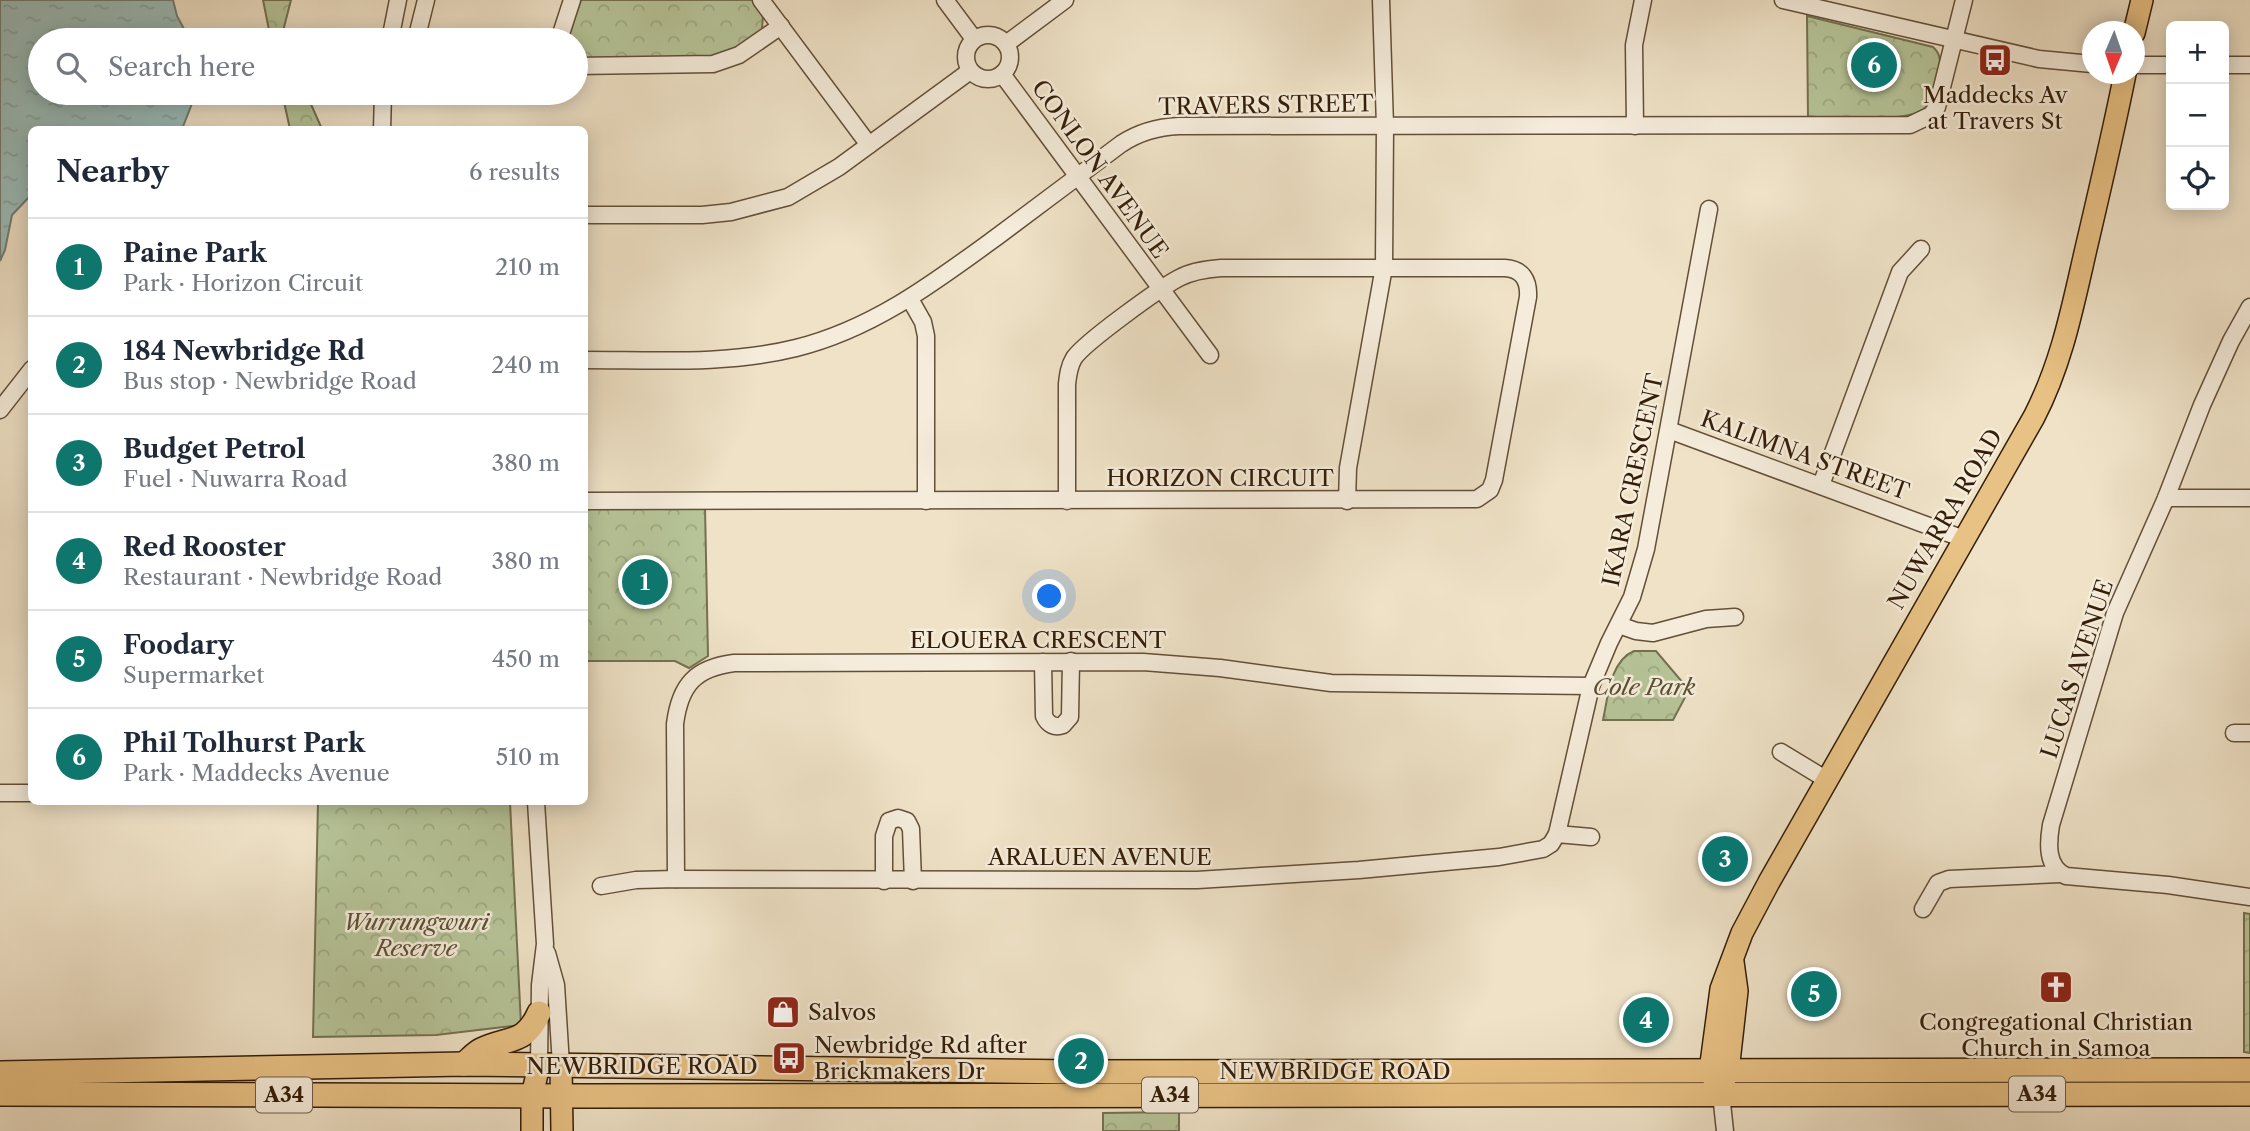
<!DOCTYPE html>
<meta charset="utf-8">
<style>
:root{--surface:#fff;--page:#f6f6f7;--text:#1f2937;--muted:#747a83;--line:#e0e1e3;--accent:#0f766e}
body{margin:0;font-family:"Libre Caslon Text",serif;background:var(--page);color:var(--text)}
.controls{position:absolute;right:21px;top:21px;display:grid;overflow:hidden;border-radius:10px;box-shadow:0 4px 18px #0003}
.controls button{width:63px;height:63px;display:grid;place-items:center;padding:0;border:0;border-bottom:2px solid var(--line);background:var(--surface);color:var(--text);font:35px sans-serif}
.compass{position:absolute;left:2082px;top:21px;width:63px;height:63px;border-radius:50%;background:var(--surface);box-shadow:0 4px 18px #0003;rotate:182deg}
.you{position:absolute;left:1050px;top:597px;width:24px;height:24px;margin:-18px;border:5px solid #fff;border-radius:50%;background:#1a73e8;box-shadow:0 0 0 10px #1a73e833}
.badge{display:grid;place-items:center;width:46px;height:46px;border-radius:50%;background:var(--accent);color:#fff;font-size:23px;font-weight:700}
.pin{position:absolute;translate:-50% -50%;border:4px solid #fff;box-shadow:0 2px 7px #0006}
.list{margin:0;padding:0;list-style:none}
h2{display:flex;justify-content:space-between;align-items:center;height:91px;margin:0;padding:0 28px;font-size:30px}
h2 small{font-size:23px;font-weight:400;color:var(--muted)}
.list li{display:grid;grid-template-columns:46px 1fr auto;gap:21px;align-items:center;box-sizing:border-box;height:98px;padding:0 28px;border-top:2px solid var(--line)}
.list b{display:block;font-size:26px;white-space:nowrap}
.list p{margin:0;font-size:23px;white-space:nowrap;color:var(--muted)}
.list em{font-size:23px;font-style:normal;color:var(--muted)}
.icon{flex:none;width:38px;height:38px;fill:none;stroke:currentColor;stroke-width:2;stroke-linecap:round;stroke-linejoin:round}
.map{position:relative;flex:none;width:2250px;height:1131px;overflow:hidden}
.search{position:absolute;background:var(--surface);box-shadow:0 4px 18px #0003;left:28px;top:28px;width:560px;height:77px;display:flex;align-items:center;gap:18px;box-sizing:border-box;padding:0 24px;border-radius:38px;color:var(--muted);font-size:26px}
.panel{position:absolute;background:var(--surface);box-shadow:0 4px 18px #0003;left:28px;top:126px;width:560px;height:679px;border-radius:10px}
.map>svg:first-child{display:block}
</style>
<div class="map">
<svg width="2250" height="1131" viewBox="0 0 2250 1131">
<defs>
<pattern id="forest-crowns" width="20" height="18" patternUnits="userSpaceOnUse" patternTransform="scale(1.75)"><rect width="20" height="18" fill="#b6c498"/><path d="M2 6a3 3 0 1 1 6 0M12 15a3 3 0 1 1 6 0" fill="none" stroke="#9da882"/></pattern>
<pattern id="water-ripples" width="26" height="14" patternUnits="userSpaceOnUse" patternTransform="scale(1.75)"><rect width="26" height="14" fill="#9bbdba"/><path d="M2 4q2-2 4 0t4 0M15 11q2-2 4 0t4 0" fill="none" stroke="#86a29e"/></pattern>
</defs>
<rect width="100%" height="100%" fill="#efe2c7"/>
<filter id="stains"><feTurbulence type="fractalNoise" baseFrequency=".00286" numOctaves="4"/><feColorMatrix values="0 0 0 0 .2 0 0 0 0 .09 0 0 0 0 .02 0 0 0 .5 -.17"/></filter>
<radialGradient id="worn" r=".72"><stop offset=".6" stop-color="#630" stop-opacity="0"/><stop offset="1" stop-color="#630" stop-opacity=".3"/></radialGradient>
<!-- forest -->
<g fill="url(#forest-crowns)" stroke="#757150" stroke-width="2">
<path d="M 263,0 L 291,0 L 282,35 L 284,40 L 271,40 Z"/>
<path d="M 581,0 L 752,0 L 763,16 L 762,29 L 735,49 L 708,58 L 582,59 L 576,57 L 576,40 L 567,40 Z"/>
<path d="M 1807,16 L 1933,47 C 1943,56 1940,64 1937,77 C 1935,87 1933,99 1926,107 C 1912,124 1832,118 1808,119 Z"/>
<path d="M 282,93 L 306,93 L 322,129 L 290,129 Z"/>
<path d="M 705,507 L 708,656 L 689,668 L 675,661 L 585,661 L 584,508 Z"/>
<path d="M 1634,651 L 1656,651 L 1689,690 L 1673,720 L 1603,720 C 1608,697 1610,661 1634,651 Z"/>
<path d="M 318,802 L 510,802 L 521,1025 L 436,1035 L 313,1037 Z"/>
<path d="M 2244,913 L 2250,914 L 2250,1053 L 2244,1052 Z"/>
<path d="M 1179,1112 L 1179,1131 L 1103,1131 L 1103,1113 Z"/>
</g>
<!-- water -->
<path fill="url(#water-ripples)" stroke="#727d73" stroke-width="2" d="M 0,0 L 173,0 L 177,16 L 190,40 L 40,40 L 40,93 L 194,93 L 193,101 L 182,129 L 32,130 L 31,195 L 12,215 L 5,250 L 0,261 Z"/>
<g fill="none" stroke-linecap="round" stroke-linejoin="round">
<!-- minor casing -->
<g stroke="#634f38" stroke-width="19">
<g id="minor">
<path d="M 761,0 L 869,145"/>
<path d="M 945,0 L 974,39"/>
<path d="M 1783,0 L 2039,59 L 2092,64"/>
<circle cx="988" cy="57" r="22"/>
<path d="M 390,40 L 398,0"/>
<path d="M 416,40 L 426,0"/>
<path d="M 559,40 L 572,0"/>
<path d="M 1006,44 L 1065,0"/>
<path d="M 2134,65 L 2171,65"/>
<path d="M 2224,65 L 2250,65"/>
<path d="M 576,66 L 713,64 L 739,55 L 781,26"/>
<path d="M 1002,74 L 1210,355"/>
<path d="M 1635,126 L 1634,45 L 1643,0"/>
<path d="M 382,130 L 383,93"/>
<path d="M 584,215 L 702,215 L 731,212 L 788,197 L 839,167 L 970,71"/>
<path d="M 910,299 L 923,322 L 926,336 L 926,501"/>
<path d="M 2250,307 L 2231,341 L 2202,405 L 2166,498 L 2115,613 L 2051,825 C 2048,843 2046,867 2066,876 L 2168,885 L 2250,897"/>
<path d="M 584,360 C 655,360 727,365 796,348 C 873,329 935,282 998,236 C 1039,205 1080,175 1121,144 C 1139,132 1157,127 1179,126 L 1910,125 L 1931,115 L 1937,107 L 1964,0"/>
<path d="M 0,410 L 32,369"/>
<path d="M 1669,430 L 1964,539"/>
<path d="M 1821,485 L 1900,272 L 1921,249"/>
<path d="M 2166,498 L 2250,498"/>
<path d="M 584,501 L 1477,499 L 1490,490 L 1494,480 L 1528,297 C 1529,280 1522,269 1505,268 L 1221,268 C 1207,269 1192,271 1179,278 C 1160,288 1085,342 1074,358 C 1069,366 1068,375 1067,384 L 1067,501"/>
<path d="M 1347,501 L 1348,468 L 1384,267 L 1385,126 L 1381,0"/>
<path d="M 1619,625 L 1636,631 L 1653,633 L 1706,619 L 1735,617"/>
<path d="M 1043,662 L 1044,716 C 1048,725 1055,728 1063,725 L 1070,717 L 1071,661"/>
<path d="M 2234,733 L 2250,733"/>
<path d="M 1781,752 L 1827,780"/>
<path d="M 0,793 L 32,793"/>
<path d="M 536,802 L 545,944 L 540,985 L 539,1065"/>
<path d="M 1557,834 L 1591,686 L 1609,643 L 1632,597 L 1646,549 L 1709,209"/>
<path d="M 676,879 L 675,724 C 680,685 695,668 734,663 L 1143,662 L 1220,668 L 1331,683 L 1591,686"/>
<path d="M 884,881 L 884,836 L 889,821 L 898,818 L 907,821 L 911,829 L 913,881"/>
<path d="M 601,886 L 636,880 L 676,879 L 1197,880 L 1359,870 L 1499,857 L 1543,849 L 1551,844 L 1557,834 L 1591,837"/>
<path d="M 1923,909 L 1938,883 L 1949,879 L 2060,874"/>
<path d="M 547,953 L 556,985 L 561,1065"/>
<path d="M 1721,1094 L 1725,1131"/>
</g>
</g>
<!-- major casing -->
<g stroke="#341e08" stroke-width="24">
<g id="major">
<path d="M 2134,33 L 2142,0"/>
<path d="M 561,1065 L 562,1131"/>
<path d="M 1723,1085 L 1728,1071 L 1737,991 L 1733,962"/>
<path d="M 1717,1086 L 1710,1071 L 1721,989 L 1742,933 L 1769,882 L 2034,417 C 2061,365 2072,310 2085,253 C 2099,193 2113,134 2125,74"/>
<path d="M 532,1131 L 532,1096 L 539,1065"/>
</g>
</g>
<!-- highway casing -->
<g stroke="#341e08" stroke-width="26">
<g id="highway">
<path d="M 464,1064 C 469,1060 475,1053 481,1050 C 508,1037 525,1045 539,1013"/>
<path d="M 0,1073 L 464,1064 L 1074,1072 L 2250,1070"/>
<path d="M 0,1094 L 586,1096 L 2250,1094"/>
</g>
</g>
<!-- minor -->
<use href="#minor" stroke="#f5ecdb" stroke-width="16"/>
<!-- major -->
<use href="#major" stroke="#e8c184" stroke-width="21"/>
<!-- highway -->
<use href="#highway" stroke="#e8c184" stroke-width="23"/>
</g>
<!-- icons -->
<defs>
<g id="bus-square" transform="scale(1.75)"><rect x="-9" y="-9" width="18" height="18" rx="4" fill="#8f2418" stroke="#f5ecdb"/><path d="M-5-6H5V4H4V6H2V4H-2V6H-4V4H-5ZM-3.5-4V0h7V-4ZM-3.5 1.2v1.5H-2V1.2ZM2 1.2v1.5H3.5V1.2Z" fill="#fff"/></g>
<g id="church-square" transform="scale(1.75)"><rect x="-9" y="-9" width="18" height="18" rx="4" fill="#8f2418" stroke="#f5ecdb"/><path d="M-1.2-6h2.4v3.5h3.3v2.4h-3.3V6h-2.4V-.1h-3.3v-2.4h3.3Z" fill="#fff"/></g>
<g id="shop-square" transform="scale(1.75)"><rect x="-9" y="-9" width="18" height="18" rx="4" fill="#8f2418" stroke="#f5ecdb"/><path d="M-5-2.5h2.3a2.7 3.5 0 0 1 5.4 0H5L5.5 6h-11ZM-1.5-2.5h3a1.5 2.3 0 0 0-3 0Z" fill="#fff"/></g>
</defs>
<g fill-rule="evenodd">
<use href="#bus-square" x="1995" y="60"/>
<use href="#church-square" x="2056" y="987"/>
<use href="#shop-square" x="783" y="1012"/>
<use href="#bus-square" x="789" y="1058"/>
</g>
<g text-anchor="middle" stroke-width="5" stroke-linejoin="round" paint-order="stroke">
<!-- shield labels -->
<g fill="#f5ecdb" stroke="#6e5c47" stroke-width="2">
<rect x="2009" y="1076.5" width="56" height="35" rx="5"/>
<rect x="256" y="1077.5" width="56" height="35" rx="5"/>
<rect x="1142" y="1077.5" width="56" height="35" rx="5"/>
</g>
<g font-size="21" font-weight="bold" fill="#341e08">
<text x="2037" y="1101">A34</text>
<text x="284" y="1102">A34</text>
<text x="1170" y="1102">A34</text>
</g>
<!-- poi labels -->
<g font-size="23" fill="#341e08" stroke="#f5ecdb">
<text x="1995" y="103">Maddecks Av<tspan x="1995" dy="26">at Travers St</tspan></text>
<text x="808" y="1020" text-anchor="start">Salvos</text>
<text x="2056" y="1030">Congregational Christian<tspan x="2056" dy="26">Church in Samoa</tspan></text>
<text x="814" y="1053" text-anchor="start">Newbridge Rd after<tspan x="814" dy="26">Brickmakers Dr</tspan></text>
</g>
<!-- street labels -->
<g font-size="23" fill="#341e08" stroke="#f5ecdb">
<text transform="translate(1266 105) rotate(-1)" y="8">TRAVERS STREET</text>
<text transform="translate(1100 169) rotate(54)" y="8">CONLON AVENUE</text>
<text transform="translate(1805 455) rotate(20)" y="8">KALIMNA STREET</text>
<text x="1220" y="486">HORIZON CIRCUIT</text>
<text transform="translate(1633 480) rotate(-78)" y="8">IKARA CRESCENT</text>
<text transform="translate(1945 519) rotate(-60)" y="8">NUWARRA ROAD</text>
<text x="1038" y="648">ELOUERA CRESCENT</text>
<text transform="translate(2077 669) rotate(-72)" y="8">LUCAS AVENUE</text>
<text x="1100" y="865">ARALUEN AVENUE</text>
<text x="642" y="1074">NEWBRIDGE ROAD</text>
<text x="1335" y="1079">NEWBRIDGE ROAD</text>
</g>
<!-- park labels -->
<g font-size="23" font-style="italic" fill="#5b5033" stroke="#f5ecdb">
<text x="1644" y="695">Cole Park</text>
<text x="416" y="930">Wurrungwuri<tspan x="416" dy="26">Reserve</tspan></text>
</g>
</g>
<rect width="100%" height="100%" filter="url(#stains)"/>
<rect width="100%" height="100%" fill="url(#worn)"/>
</svg>
<div class="controls">
<button>+</button>
<button>−</button>
<button><svg class="icon" aria-label="locate" viewBox="0 0 24 24"><circle cx="12" cy="12" r="6"/><path d="M12 2v4M12 18v4M2 12h4M18 12h4"/></svg></button>
</div>
<svg class="compass" viewBox="-18 -18 36 36"><path d="M0-13l5 13h-10z" fill="#e53935"/><path d="M0 13l5-13h-10z" fill="#747a83"/></svg>
<div class="you"></div>
<div class="pin badge" style="left:645px;top:582px">1</div>
<div class="pin badge" style="left:1081px;top:1061px">2</div>
<div class="pin badge" style="left:1725px;top:859px">3</div>
<div class="pin badge" style="left:1646px;top:1020px">4</div>
<div class="pin badge" style="left:1814px;top:994px">5</div>
<div class="pin badge" style="left:1874px;top:65px">6</div>
<div class="search"><svg class="icon" aria-label="search" viewBox="0 0 24 24"><circle cx="10" cy="10" r="6"/><path d="M15 15l6 6"/></svg>Search here</div>
<section class="panel">
<h2>Nearby<small>6 results</small></h2>
<ul class="list">
<li><span class="badge">1</span><div><b>Paine Park</b><p>Park · Horizon Circuit</p></div><em>210 m</em></li>
<li><span class="badge">2</span><div><b>184 Newbridge Rd</b><p>Bus stop · Newbridge Road</p></div><em>240 m</em></li>
<li><span class="badge">3</span><div><b>Budget Petrol</b><p>Fuel · Nuwarra Road</p></div><em>380 m</em></li>
<li><span class="badge">4</span><div><b>Red Rooster</b><p>Restaurant · Newbridge Road</p></div><em>380 m</em></li>
<li><span class="badge">5</span><div><b>Foodary</b><p>Supermarket</p></div><em>450 m</em></li>
<li><span class="badge">6</span><div><b>Phil Tolhurst Park</b><p>Park · Maddecks Avenue</p></div><em>510 m</em></li>
</ul>
</section>
</div>
